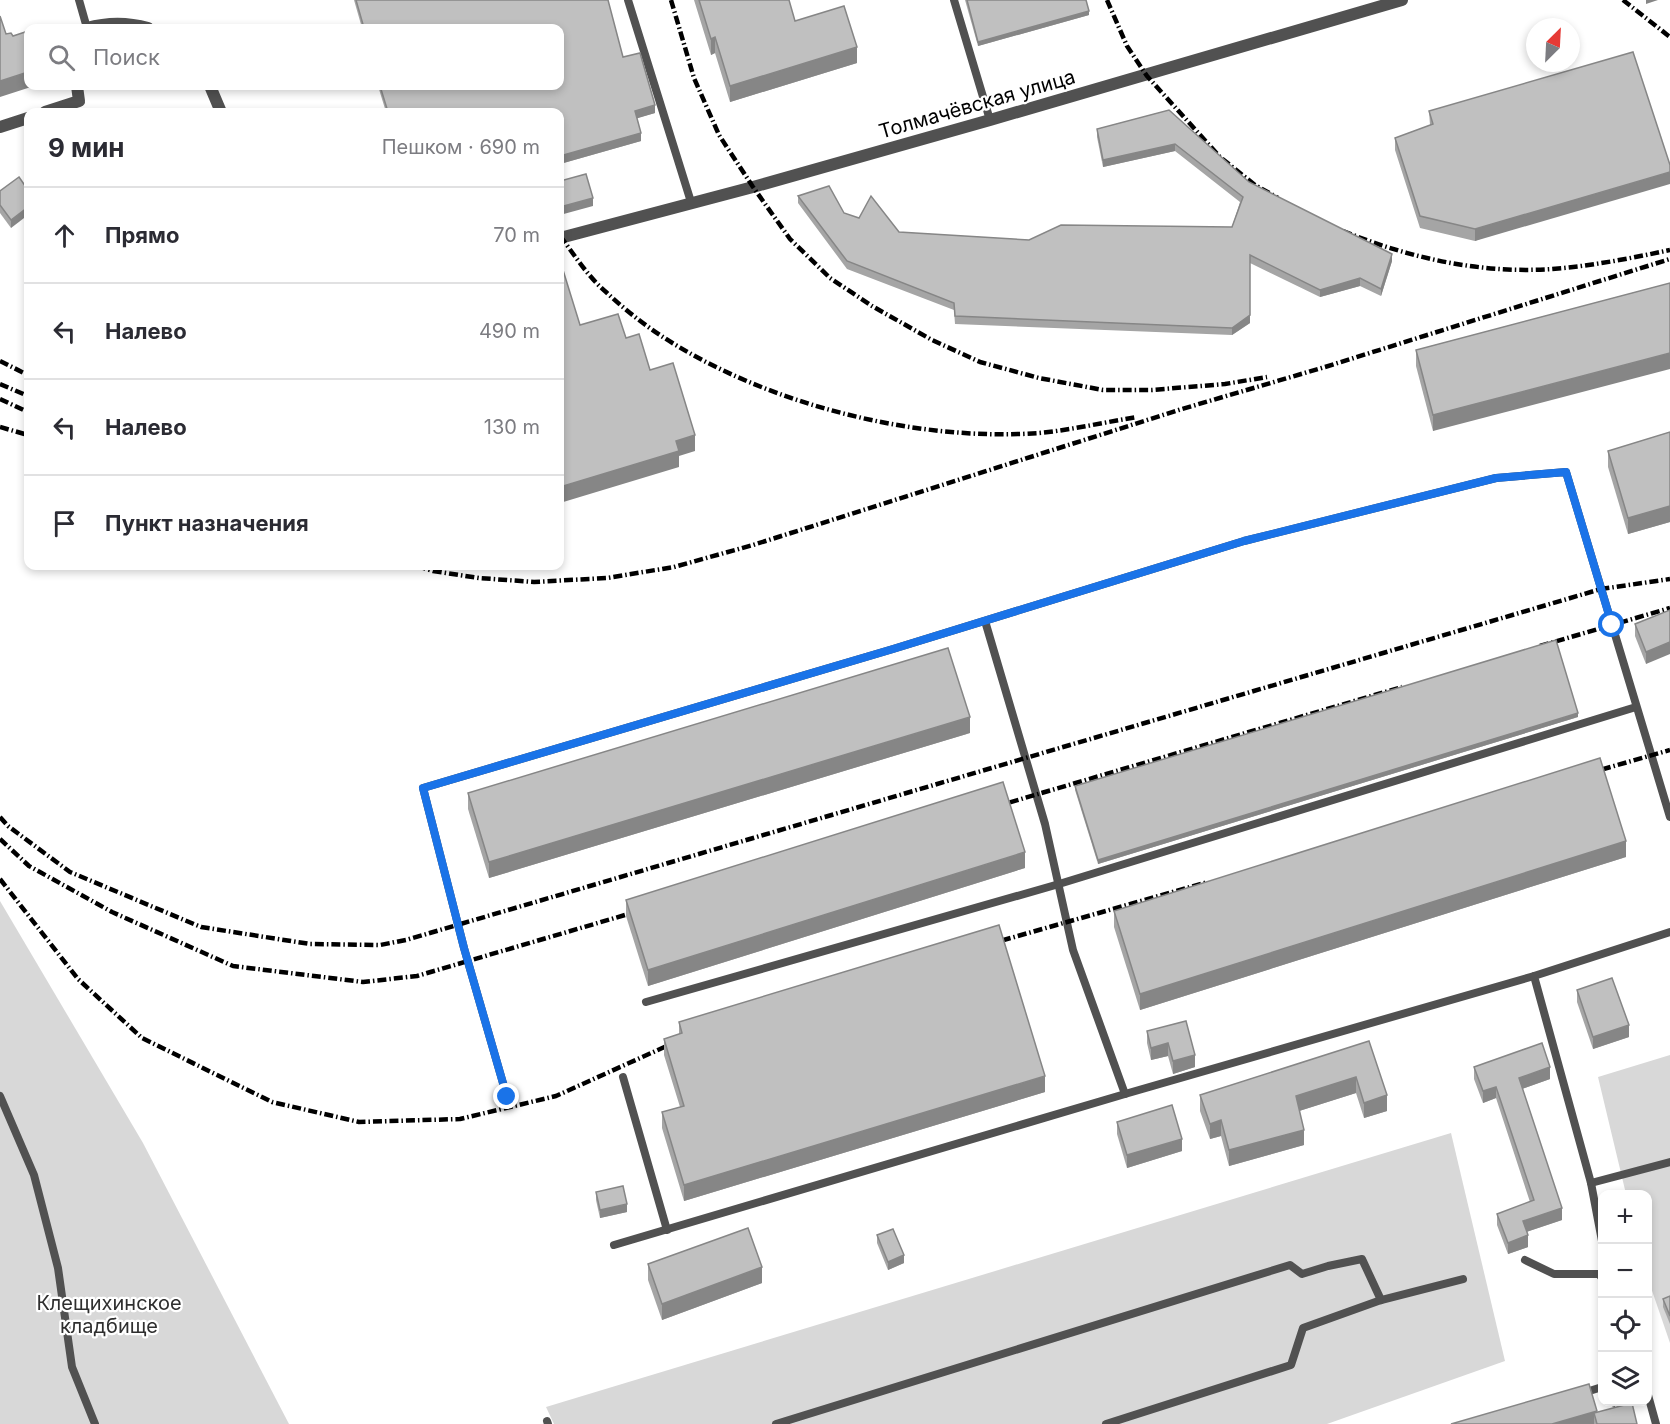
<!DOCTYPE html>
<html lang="ru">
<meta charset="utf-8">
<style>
:root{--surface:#fff;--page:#f7f7f7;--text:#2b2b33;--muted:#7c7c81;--line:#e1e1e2}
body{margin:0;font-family:Inter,sans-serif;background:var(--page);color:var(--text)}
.controls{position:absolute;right:18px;bottom:18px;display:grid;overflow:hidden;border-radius:12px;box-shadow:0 3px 9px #0003}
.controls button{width:54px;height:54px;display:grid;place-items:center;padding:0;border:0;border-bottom:2px solid var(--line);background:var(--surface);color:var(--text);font:30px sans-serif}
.compass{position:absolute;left:1526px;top:18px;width:54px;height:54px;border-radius:50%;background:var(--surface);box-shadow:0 3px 9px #0003;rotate:24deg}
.stop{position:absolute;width:18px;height:18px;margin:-14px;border:4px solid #1a73e8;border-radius:50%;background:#fff}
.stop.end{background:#1a73e8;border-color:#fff;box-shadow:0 2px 6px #0008}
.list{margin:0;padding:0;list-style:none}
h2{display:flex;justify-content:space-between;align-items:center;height:78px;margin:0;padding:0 24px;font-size:26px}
h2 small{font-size:20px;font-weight:400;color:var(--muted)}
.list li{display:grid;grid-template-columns:39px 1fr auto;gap:18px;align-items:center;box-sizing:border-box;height:96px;padding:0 24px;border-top:2px solid var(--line)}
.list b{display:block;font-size:22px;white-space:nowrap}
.list em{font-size:20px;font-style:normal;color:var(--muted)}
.icon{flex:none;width:33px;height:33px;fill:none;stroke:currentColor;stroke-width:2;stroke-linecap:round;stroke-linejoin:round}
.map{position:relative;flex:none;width:1670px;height:1424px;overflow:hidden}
.search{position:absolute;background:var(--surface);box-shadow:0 3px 9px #0003;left:24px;top:24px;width:540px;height:66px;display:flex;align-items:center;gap:15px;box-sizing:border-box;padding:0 21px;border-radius:12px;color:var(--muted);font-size:22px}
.panel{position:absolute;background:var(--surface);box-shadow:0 3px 9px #0003;left:24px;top:108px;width:540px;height:462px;border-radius:12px}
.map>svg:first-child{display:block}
</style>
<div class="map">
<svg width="1670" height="1424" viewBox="0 0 1670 1424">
<rect width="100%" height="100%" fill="#fff"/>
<!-- green -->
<g fill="#d8d8d8">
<path d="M 0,901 L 143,1143 L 289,1424 L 0,1424 Z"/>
<path d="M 1670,1055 L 1670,1343 L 1648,1279 L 1648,1194 L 1626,1194 L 1598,1077 Z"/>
<path d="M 1451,1133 L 1505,1361 L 1327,1424 L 554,1424 L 546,1407 Z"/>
</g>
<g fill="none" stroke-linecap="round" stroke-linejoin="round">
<!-- path -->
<path stroke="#737373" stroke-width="3" stroke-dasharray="1.5 3" stroke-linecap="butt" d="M 1612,1411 L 1615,1402"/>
<!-- lane -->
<g stroke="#515151" stroke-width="8">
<path d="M 79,0 L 87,28"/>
<path d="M 628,0 L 691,202"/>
<path d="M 954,0 L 990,120"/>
<path d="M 985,621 L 1045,824 L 1073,950 L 1125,1094 L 1534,976"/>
<path d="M 646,1002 L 1059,884 L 1636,707"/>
<path d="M 623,1077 L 667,1230"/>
<path d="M 0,1096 L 34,1175 L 58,1268 L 72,1367 L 95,1424"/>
<path d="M 507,1097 L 464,948 L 423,788 L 893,649 L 1244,541 L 1496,478 L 1566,472 L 1670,817"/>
<path d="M 1591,1183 L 1670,1162"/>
<path d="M 1602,1241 L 1591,1183 L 1534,976 L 1670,932"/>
<path d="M 614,1245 L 1125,1094"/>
<path d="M 1525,1260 L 1554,1274 L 1599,1274 L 1602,1278"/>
<path d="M 1583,1393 L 1602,1387"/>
<path d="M 1648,1395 L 1656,1424"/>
<path d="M 547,1421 L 548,1424"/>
<path d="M 776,1424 L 1290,1265 L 1302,1274 L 1328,1266 L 1362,1259 L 1381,1300"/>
<path d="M 1106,1424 L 1291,1365 L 1303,1328 L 1381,1300 L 1463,1279"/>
</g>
<!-- street -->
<g stroke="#515151" stroke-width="12">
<path d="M 87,28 C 108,22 127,22 148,28"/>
<path d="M 210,86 L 221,112"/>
<path d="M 45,112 L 79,101 L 77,86"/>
<path d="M 0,127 L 28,118"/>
<path d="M 560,238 L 753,187 L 990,120 L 1402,0"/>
</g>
<!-- rail -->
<g stroke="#000" stroke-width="4.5" stroke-dasharray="9 3 1.5 3" stroke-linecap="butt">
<path d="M 671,0 L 694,78 L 719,135 L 753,187 L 790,239 L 830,278 L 872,306 L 932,340 L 980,362 L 1039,378 L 1103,390 L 1152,390 L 1225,384 L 1267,377"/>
<path d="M 1107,0 L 1127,46 L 1147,76 L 1220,157 L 1255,185 L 1278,198"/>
<path d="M 1623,0 L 1670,37"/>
<path d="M 1343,231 C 1409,258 1481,274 1552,269 C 1592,266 1632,258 1670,250"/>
<path d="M 560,236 C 574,254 588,277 606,292 C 623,308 643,324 663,337 C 766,404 916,442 1039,433 C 1072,430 1105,422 1137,417"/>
<path d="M 0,361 L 28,375"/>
<path d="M 0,384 L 28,396"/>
<path d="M 0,399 L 28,412"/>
<path d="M 0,427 L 28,435"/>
<path d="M 417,566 L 433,571 L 479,578 L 534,582 L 607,578 L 674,567 L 753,545 L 1182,409 L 1325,367 L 1670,259"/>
<path d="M 1540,646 L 1670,608"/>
<path d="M 1586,774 L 1670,750"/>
<path d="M 994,807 L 1402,687"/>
<path d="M 0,817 L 8,826 L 70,872 L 201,927 L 310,944 L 380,945 L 406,940 L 1601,589 L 1670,579"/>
<path d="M 0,839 L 29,866 L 112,912 L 233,966 L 363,982 L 417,976 L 642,910"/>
<path d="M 0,879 L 78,979 L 142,1038 L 272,1102 L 359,1122 L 460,1119 L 556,1096 L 680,1040"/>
<path d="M 986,945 L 1208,882"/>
</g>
</g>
<!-- wall -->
<g fill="#a5a5a5">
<path d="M 354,0 L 608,0 L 623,57 L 655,113 L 637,118 L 641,141 L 560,164 L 560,112 L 386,112 L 378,86 L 560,86 L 560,28 L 362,28 Z"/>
<path d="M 694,0 L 789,0 L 795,21 L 857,63 L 730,102 L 715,53 L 711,55 Z"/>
<path d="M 965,0 L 1086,0 L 1089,15 L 978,46 Z"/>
<path d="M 1169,110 L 1249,182 L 1392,261 L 1381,296 L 1360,286 L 1320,297 L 1250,263 L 1250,323 L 1232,335 L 955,324 L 954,310 L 847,269 L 798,203 L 798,196 L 844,213 L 899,232 L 1029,240 L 1232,227 L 1240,202 L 1175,151 L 1103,167 L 1097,137 L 1097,129 Z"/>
<path d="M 1429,111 L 1670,165 L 1475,241 L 1420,228 L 1395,150 L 1395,138 L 1430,125 Z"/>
<path d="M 28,190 L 11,228 L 0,213 L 0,191 Z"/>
<path d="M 1670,283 L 1433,431 L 1416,366 L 1416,350 Z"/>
<path d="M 1670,432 L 1670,522 L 1628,534 L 1608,467 L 1608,451 Z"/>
<path d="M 1670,610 L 1646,664 L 1635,636 L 1635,624 Z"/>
<path d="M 1578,717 L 1098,864 L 1075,790 L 1075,786 Z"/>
<path d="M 970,733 L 489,878 L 468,809 L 468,793 Z"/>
<path d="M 1626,857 L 1140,1010 L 1114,927 L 1114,911 Z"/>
<path d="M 1025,868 L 648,986 L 626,916 L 626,900 Z"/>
<path d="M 1577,990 L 1629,1037 L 1593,1049 L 1577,1002 Z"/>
<path d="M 1186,1021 L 1195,1067 L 1173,1074 L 1168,1056 L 1151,1060 L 1147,1043 L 1147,1031 Z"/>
<path d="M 679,1022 L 1045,1092 L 684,1201 L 662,1128 L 662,1112 L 680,1107 L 664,1055 L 664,1039 L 679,1034 Z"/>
<path d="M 1369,1041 L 1387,1111 L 1364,1118 L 1356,1093 L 1299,1111 L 1304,1145 L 1229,1166 L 1221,1136 L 1210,1139 L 1200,1111 L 1200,1095 Z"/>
<path d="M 1474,1067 L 1550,1079 L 1522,1089 L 1562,1220 L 1526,1232 L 1528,1247 L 1508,1254 L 1497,1225 L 1497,1214 L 1530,1202 L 1496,1098 L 1483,1103 L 1474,1079 Z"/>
<path d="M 1117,1122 L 1182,1151 L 1127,1168 L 1117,1134 Z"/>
<path d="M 596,1192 L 627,1212 L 600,1218 L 596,1200 Z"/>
<path d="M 877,1235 L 904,1263 L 888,1270 L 877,1243 Z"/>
<path d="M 648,1264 L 762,1283 L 662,1320 L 648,1280 Z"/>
<path d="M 1670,1296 L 1670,1324 L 1663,1307 L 1663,1299 Z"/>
<path d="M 1597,1412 L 1637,1424 L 1451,1424 Z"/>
</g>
<!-- shaded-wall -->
<g fill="#868686">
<path d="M 1646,0 L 1658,0 L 1646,4 Z"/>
<path d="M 1089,11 L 1089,15 L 978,46 L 978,42 Z"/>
<path d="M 715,37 L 715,53 L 711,55 L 711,39 Z"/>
<path d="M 857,47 L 857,63 L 730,102 L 730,86 Z"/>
<path d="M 28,72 L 28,86 L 34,86 L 0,97 L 0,81 Z"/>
<path d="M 655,105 L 655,113 L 635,119 L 635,111 Z"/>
<path d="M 641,133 L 641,141 L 560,164 L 560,156 Z"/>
<path d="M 1175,144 L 1175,151 L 1103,167 L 1103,160 Z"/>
<path d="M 1670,172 L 1670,184 L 1475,241 L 1475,229 Z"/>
<path d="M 593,198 L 593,206 L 560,215 L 560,207 Z"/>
<path d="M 28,207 L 28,215 L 11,228 L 11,220 Z"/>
<path d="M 1392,254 L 1392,261 L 1381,296 L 1381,289 Z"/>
<path d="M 1360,278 L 1360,286 L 1320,297 L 1320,290 Z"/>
<path d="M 1250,315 L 1250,323 L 1232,335 L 1232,328 Z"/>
<path d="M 1670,353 L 1670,369 L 1433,431 L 1433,415 Z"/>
<path d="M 695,435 L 695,451 L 679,456 L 679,467 L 560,503 L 560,487 L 676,441 Z"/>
<path d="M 1670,506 L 1670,522 L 1628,534 L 1628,518 Z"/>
<path d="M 1670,642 L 1670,654 L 1646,664 L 1646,652 Z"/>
<path d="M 1578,713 L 1578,717 L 1098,864 L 1098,860 Z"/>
<path d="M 970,717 L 970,733 L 489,878 L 489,862 Z"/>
<path d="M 1626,841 L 1626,857 L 1140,1010 L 1140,994 Z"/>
<path d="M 1025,852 L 1025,868 L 648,986 L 648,970 Z"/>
<path d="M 1629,1025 L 1629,1037 L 1593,1049 L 1593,1037 Z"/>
<path d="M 1168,1043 L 1168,1056 L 1151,1060 L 1151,1048 Z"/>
<path d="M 1195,1055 L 1195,1067 L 1173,1074 L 1173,1061 Z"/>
<path d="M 1550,1067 L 1550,1079 L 1519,1090 L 1519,1078 Z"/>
<path d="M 1045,1076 L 1045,1092 L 684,1201 L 684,1185 Z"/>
<path d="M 1356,1077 L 1356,1093 L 1296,1112 L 1296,1096 Z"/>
<path d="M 1496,1087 L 1496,1098 L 1483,1103 L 1483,1091 Z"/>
<path d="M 1387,1095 L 1387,1111 L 1364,1118 L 1364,1103 Z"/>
<path d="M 1221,1120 L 1221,1136 L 1210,1139 L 1210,1124 Z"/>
<path d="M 1304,1130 L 1304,1145 L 1229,1166 L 1229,1150 Z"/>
<path d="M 1182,1139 L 1182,1151 L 1127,1168 L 1127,1155 Z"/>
<path d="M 627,1204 L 627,1212 L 600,1218 L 600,1210 Z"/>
<path d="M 1562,1208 L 1562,1220 L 1523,1233 L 1523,1221 Z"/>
<path d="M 1528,1235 L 1528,1247 L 1508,1254 L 1508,1243 Z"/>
<path d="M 904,1255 L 904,1263 L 888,1270 L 888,1262 Z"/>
<path d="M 762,1267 L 762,1283 L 662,1320 L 662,1304 Z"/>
<path d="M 1597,1411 L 1594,1413 L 1594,1424 L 1552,1424 Z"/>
</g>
<!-- building -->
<g fill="#c0c0c0" stroke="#868686" stroke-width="1.5">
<path d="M 356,0 L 608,0 L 623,57 L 640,53 L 655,105 L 635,111 L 641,133 L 560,156 L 560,112 L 388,112 L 380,86 L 560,86 L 560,28 L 364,28 Z"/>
<path d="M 699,0 L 789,0 L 795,21 L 844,6 L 857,47 L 730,86 L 715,37 L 711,39 Z"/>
<path d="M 967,0 L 1086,0 L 1089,11 L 978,42 Z"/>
<path d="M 0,16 L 6,34 L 11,33 L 13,36 L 28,31 L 28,72 L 0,81 Z"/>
<path d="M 1633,52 L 1670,165 L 1670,172 L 1475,229 L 1420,216 L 1395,138 L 1433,124 L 1429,111 Z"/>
<path d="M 1169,110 L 1249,182 L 1392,254 L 1381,289 L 1360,278 L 1320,290 L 1250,255 L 1250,315 L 1232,328 L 955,316 L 954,303 L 847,261 L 798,196 L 829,186 L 844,213 L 859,218 L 871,196 L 899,232 L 1029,240 L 1061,225 L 1232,227 L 1243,197 L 1175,144 L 1103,160 L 1097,129 Z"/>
<path d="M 586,174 L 593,198 L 560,207 L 560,181 Z"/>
<path d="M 19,177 L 28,190 L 28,207 L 11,220 L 0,205 L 0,191 Z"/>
<path d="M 563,270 L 580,325 L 618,314 L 626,338 L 639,334 L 650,370 L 673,363 L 695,435 L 676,441 L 679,451 L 560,487 L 560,271 Z"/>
<path d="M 1670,283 L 1670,353 L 1433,415 L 1416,350 Z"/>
<path d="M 1670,432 L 1670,506 L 1628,518 L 1608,451 Z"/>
<path d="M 1670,610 L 1670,642 L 1646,652 L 1635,624 Z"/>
<path d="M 1556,640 L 1578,713 L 1098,860 L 1075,786 Z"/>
<path d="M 948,648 L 970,717 L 489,862 L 468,793 Z"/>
<path d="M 1600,758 L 1626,841 L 1140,994 L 1114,911 Z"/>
<path d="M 1003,782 L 1025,852 L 648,970 L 626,900 Z"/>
<path d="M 999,925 L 1045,1076 L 684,1185 L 662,1112 L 684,1106 L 664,1039 L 682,1033 L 679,1022 Z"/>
<path d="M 1612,978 L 1629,1025 L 1593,1037 L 1577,990 Z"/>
<path d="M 1186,1021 L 1195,1055 L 1173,1061 L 1168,1043 L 1151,1048 L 1147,1031 Z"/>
<path d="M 1369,1041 L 1387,1095 L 1364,1103 L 1356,1077 L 1296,1096 L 1304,1130 L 1229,1150 L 1221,1120 L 1210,1124 L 1200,1095 Z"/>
<path d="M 1542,1043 L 1550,1067 L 1519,1078 L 1562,1208 L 1523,1221 L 1528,1235 L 1508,1243 L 1497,1214 L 1534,1200 L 1496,1087 L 1483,1091 L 1474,1067 Z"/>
<path d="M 1172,1105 L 1182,1139 L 1127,1155 L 1117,1122 Z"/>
<path d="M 623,1186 L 627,1204 L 600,1210 L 596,1192 Z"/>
<path d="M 748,1228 L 762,1267 L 662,1304 L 648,1264 Z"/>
<path d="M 893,1229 L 904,1255 L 888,1262 L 877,1235 Z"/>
<path d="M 1670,1296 L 1670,1316 L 1663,1299 Z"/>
<path d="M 1589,1384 L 1597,1411 L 1552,1424 L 1451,1424 Z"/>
<path d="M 1632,1403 L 1637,1424 L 1597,1424 L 1594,1413 Z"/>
</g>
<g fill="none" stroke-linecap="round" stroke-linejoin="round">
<!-- route -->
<path stroke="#1a73e8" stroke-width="8" d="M 507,1097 L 464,948 L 423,788 L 893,649 L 1244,541 L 1496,478 L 1566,472 L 1612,625"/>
</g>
<g text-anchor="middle" stroke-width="4.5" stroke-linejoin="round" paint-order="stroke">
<!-- street labels -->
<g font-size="20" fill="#000" stroke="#fff">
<text transform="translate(977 104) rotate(-16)" y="7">Толмачёвская улица</text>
</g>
<!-- park labels -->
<g font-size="20" fill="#2f2f2f" stroke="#fff">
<text x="109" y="1310">Клещихинское<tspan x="109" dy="23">кладбище</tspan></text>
</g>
</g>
</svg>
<div class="controls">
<button>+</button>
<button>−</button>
<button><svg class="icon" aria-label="locate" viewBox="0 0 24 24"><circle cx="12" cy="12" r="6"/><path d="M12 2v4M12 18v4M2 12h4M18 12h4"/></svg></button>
<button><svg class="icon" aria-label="layers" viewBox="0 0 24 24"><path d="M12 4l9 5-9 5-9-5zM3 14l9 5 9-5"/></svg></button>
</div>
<svg class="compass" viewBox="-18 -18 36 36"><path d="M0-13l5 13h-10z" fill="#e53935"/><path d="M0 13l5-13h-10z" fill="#7c7c81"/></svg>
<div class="stop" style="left:1612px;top:625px"></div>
<div class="stop end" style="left:507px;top:1097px"></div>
<div class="search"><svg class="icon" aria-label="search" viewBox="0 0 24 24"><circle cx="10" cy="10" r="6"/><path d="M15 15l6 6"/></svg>Поиск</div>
<section class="panel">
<h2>9 мин<small>Пешком · 690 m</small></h2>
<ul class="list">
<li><svg class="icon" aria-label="ahead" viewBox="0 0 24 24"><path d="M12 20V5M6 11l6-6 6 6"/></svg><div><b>Прямо</b></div><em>70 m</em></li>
<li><svg class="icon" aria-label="left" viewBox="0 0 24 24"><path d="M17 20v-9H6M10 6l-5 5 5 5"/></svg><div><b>Налево</b></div><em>490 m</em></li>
<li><svg class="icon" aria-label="left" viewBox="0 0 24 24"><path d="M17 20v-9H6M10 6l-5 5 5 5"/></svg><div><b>Налево</b></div><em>130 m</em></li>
<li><svg class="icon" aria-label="arrive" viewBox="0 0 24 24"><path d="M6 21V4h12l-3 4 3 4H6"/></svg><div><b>Пункт назначения</b></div></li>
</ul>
</section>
</div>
